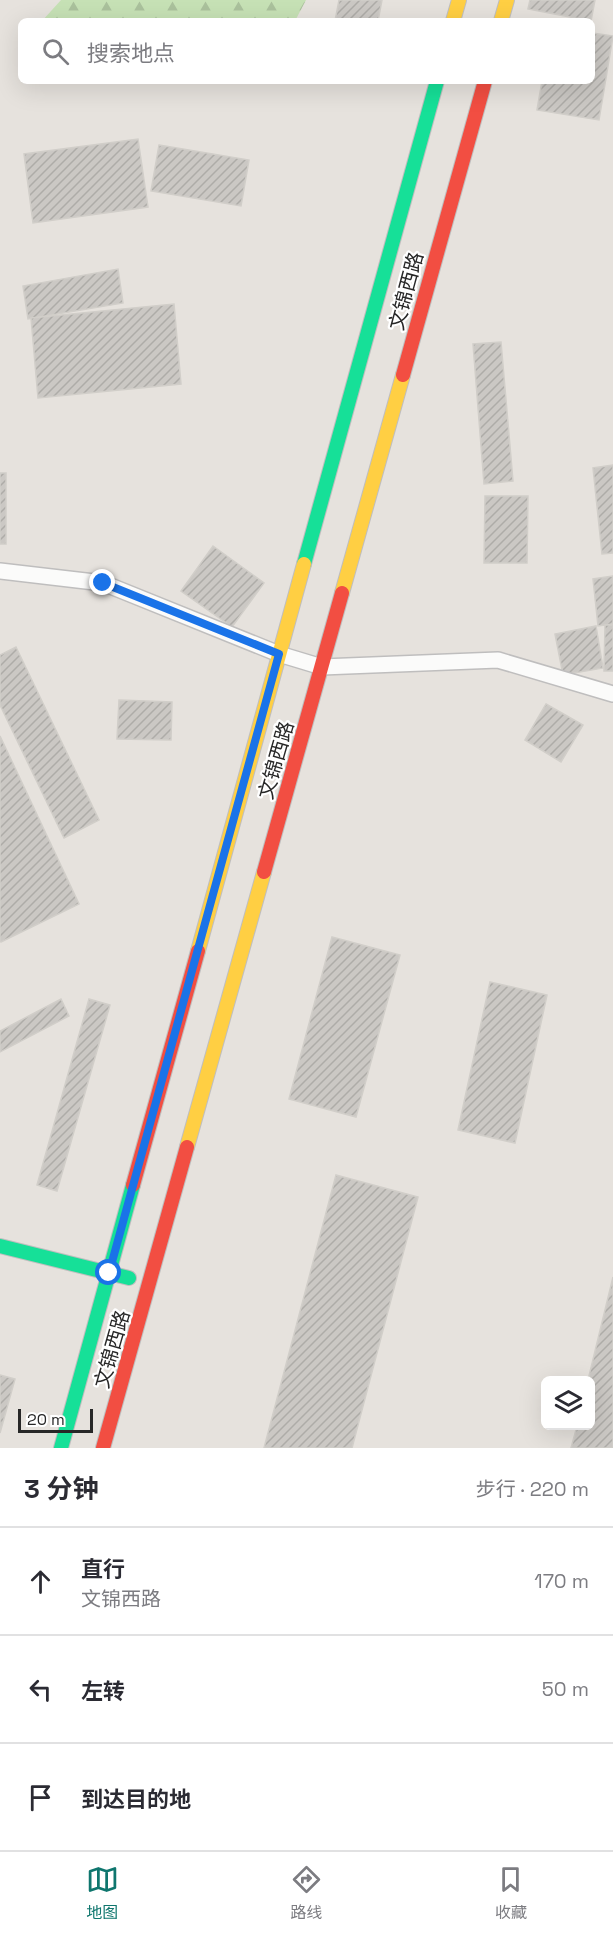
<!DOCTYPE html>
<html lang="zh">
<meta charset="utf-8">
<style>
:root{--surface:#fff;--page:#f2f2f3;--text:#2b2b33;--muted:#7c7c81;--line:#e1e1e2;--accent:#0f766e}
body{margin:0;font-family:"Space Grotesk","Noto Sans SC",sans-serif;background:var(--page);color:var(--text)}
.controls{position:absolute;right:18px;bottom:18px;display:grid;overflow:hidden;border-radius:9px;box-shadow:0 6px 24px #0002}
.controls button{width:54px;height:54px;display:grid;place-items:center;padding:0;border:0;border-bottom:2px solid var(--line);background:var(--surface);color:var(--text);font:30px sans-serif}
.scale{position:absolute;left:18px;bottom:15px;width:75px;box-sizing:border-box;padding-left:6px;border:3px solid #272727;border-top:0;font-size:16px;line-height:21px;white-space:nowrap;color:#272727;-webkit-text-stroke:4px #fff;paint-order:stroke}
.stop{position:absolute;width:18px;height:18px;margin:-14px;border:4px solid #1a73e8;border-radius:50%;background:#fff}
.stop.end{background:#1a73e8;border-color:#fff;box-shadow:0 2px 6px #0008}
.list{margin:0;padding:0;list-style:none}
h2{display:flex;justify-content:space-between;align-items:center;height:78px;margin:0;padding:0 24px;font-size:26px}
h2 small{font-size:20px;font-weight:400;color:var(--muted)}
.list li{display:grid;grid-template-columns:39px 1fr auto;gap:18px;align-items:center;box-sizing:border-box;height:108px;padding:0 24px;border-top:2px solid var(--line)}
.list b{display:block;font-size:22px;white-space:nowrap}
.list p{margin:0;font-size:20px;white-space:nowrap;color:var(--muted)}
.list em{font-size:20px;font-style:normal;color:var(--muted)}
.icon{flex:none;width:33px;height:33px;fill:none;stroke:currentColor;stroke-width:2;stroke-linecap:round;stroke-linejoin:round}
.map{position:relative;flex:none;width:613px;height:1448px;overflow:hidden}
.search{position:absolute;background:var(--surface);box-shadow:0 6px 24px #0002;left:18px;right:18px;top:18px;height:66px;display:flex;align-items:center;gap:15px;box-sizing:border-box;padding:0 21px;border-radius:9px;color:var(--muted);font-size:22px}
.sheet{height:402px;background:var(--surface)}
nav{display:flex;justify-content:space-around;align-items:center;box-sizing:border-box;height:84px;border-top:2px solid var(--line);background:var(--surface);font-size:16px;color:var(--muted)}
nav a{display:grid;justify-items:center;gap:3px}
nav .on{color:var(--accent)}
.map>svg:first-child{display:block}
</style>
<div class="map">
<svg width="613" height="1448" viewBox="0 0 613 1448">
<defs>
<pattern id="forest-firs" width="22" height="20" patternUnits="userSpaceOnUse" patternTransform="scale(1.5)"><rect width="22" height="20" fill="#c6e1b5"/><path d="M5 1l3.5 6h-7zM16 11l3.5 6h-7z" fill="#aac19c"/></pattern>
<pattern id="building-hatch" width="6" height="6" patternUnits="userSpaceOnUse" patternTransform="scale(1.5)"><rect width="6" height="6" fill="#cbc8c4"/><path d="M-1 1l2-2M0 6l6-6M5 7l2-2" fill="none" stroke="#aeaca8"/></pattern>
</defs>
<rect width="100%" height="100%" fill="#e6e2dd"/>
<!-- forest -->
<path fill="url(#forest-firs)" d="M 61,0 L 306,0 L 295,21 L 42,21 Z"/>
<!-- building -->
<g fill="url(#building-hatch)" stroke="#d1cec9" stroke-width="1.5">
<path d="M 339,0 L 382,0 L 378,21 L 335,21 Z"/>
<path d="M 530,0 L 595,0 L 591,21 L 528,9 Z"/>
<path d="M 592,33 L 613,36 L 599,120 L 537,110 L 542,81 L 592,81 Z"/>
<path d="M 138,139 L 148,207 L 33,223 L 24,154 Z"/>
<path d="M 159,145 L 249,160 L 241,206 L 151,191 Z"/>
<path d="M 118,269 L 123,303 L 28,319 L 23,286 Z"/>
<path d="M 174,304 L 181,384 L 38,398 L 31,318 Z"/>
<path d="M 501,342 L 513,481 L 484,484 L 473,344 Z"/>
<path d="M 613,465 L 613,553 L 602,554 L 593,468 Z"/>
<rect x="0" y="473" width="6" height="71"/>
<path d="M 485,496 L 528,496 L 527,563 L 484,563 Z"/>
<path d="M 213,546 L 264,583 L 232,627 L 181,591 Z"/>
<path d="M 613,576 L 613,624 L 598,626 L 593,579 Z"/>
<path d="M 605,625 L 613,625 L 613,671 L 604,671 Z"/>
<path d="M 596,626 L 603,668 L 563,675 L 555,634 Z"/>
<path d="M 16,647 L 99,820 L 64,838 L 0,705 L 0,655 Z"/>
<path d="M 119,700 L 172,702 L 171,740 L 117,739 Z"/>
<path d="M 546,704 L 583,725 L 561,762 L 525,740 Z"/>
<path d="M 0,736 L 79,904 L 1,942 L 0,940 Z"/>
<path d="M 332,937 L 400,955 L 356,1117 L 289,1099 Z"/>
<path d="M 490,982 L 547,995 L 515,1143 L 458,1130 Z"/>
<path d="M 61,999 L 69,1016 L 0,1052 L 0,1031 Z"/>
<path d="M 89,999 L 110,1005 L 57,1191 L 37,1185 Z"/>
<path d="M 336,1175 L 418,1197 L 352,1448 L 264,1448 Z"/>
<path d="M 613,1277 L 613,1448 L 571,1448 L 577,1426 L 590,1426 L 590,1380 L 588,1380 Z"/>
<path d="M 0,1375 L 15,1379 L 0,1433 Z"/>
</g>
<g fill="none" stroke-linecap="round" stroke-linejoin="round">
<!-- lane casing -->
<g stroke="#bfbebe" stroke-width="18">
<path id="lane" d="M 0,571 L 103,583 L 279,654 L 322,667 L 498,660 L 613,694"/>
</g>
<!-- fast casing -->
<g stroke="#bfbebe" stroke-width="16">
<g id="fast">
<path d="M 304,564 L 437,81"/>
<path d="M 0,1246 L 129,1278"/>
<path d="M 61,1448 L 133,1185"/>
</g>
</g>
<!-- slow casing -->
<g stroke="#bfbebe" stroke-width="16">
<g id="slow">
<path d="M 453,21 L 459,0"/>
<path d="M 501,21 L 507,0"/>
<path d="M 342,593 L 403,375"/>
<path d="M 198,951 L 304,564"/>
<path d="M 187,1147 L 264,872"/>
</g>
</g>
<!-- jam casing -->
<g stroke="#bfbebe" stroke-width="16">
<g id="jam">
<path d="M 403,375 L 485,81"/>
<path d="M 264,872 L 342,593"/>
<path d="M 133,1185 L 198,951"/>
<path d="M 103,1448 L 187,1147"/>
</g>
</g>
<!-- lane -->
<use href="#lane" stroke="#fbfbfa" stroke-width="15"/>
<!-- fast -->
<use href="#fast" stroke="#16e098" stroke-width="14"/>
<!-- slow -->
<use href="#slow" stroke="#ffcf43" stroke-width="14"/>
<!-- jam -->
<use href="#jam" stroke="#f24e42" stroke-width="14"/>
</g>
<g fill="none" stroke-linecap="round" stroke-linejoin="round">
<!-- route -->
<path stroke="#1a73e8" stroke-width="8" d="M 103,583 L 279,654 L 109,1273"/>
</g>
<g text-anchor="middle" stroke-width="4.5" stroke-linejoin="round" paint-order="stroke">
<!-- street labels -->
<g font-size="20" fill="#272727" stroke="#fff">
<text transform="translate(406 291) rotate(-75)" y="7">文锦西路</text>
<text transform="translate(276 760) rotate(-74)" y="7">文锦西路</text>
<text transform="translate(112 1349) rotate(-74)" y="7">文锦西路</text>
</g>
</g>
</svg>
<div class="controls">
<button><svg class="icon" aria-label="layers" viewBox="0 0 24 24"><path d="M12 4l9 5-9 5-9-5zM3 14l9 5 9-5"/></svg></button>
</div>
<div class="scale">20 m</div>
<div class="stop" style="left:109px;top:1273px"></div>
<div class="stop end" style="left:103px;top:583px"></div>
<div class="search"><svg class="icon" aria-label="search" viewBox="0 0 24 24"><circle cx="10" cy="10" r="6"/><path d="M15 15l6 6"/></svg>搜索地点</div>
</div>
<section class="sheet">
<h2>3 分钟<small>步行 · 220 m</small></h2>
<ul class="list">
<li><svg class="icon" aria-label="ahead" viewBox="0 0 24 24"><path d="M12 20V5M6 11l6-6 6 6"/></svg><div><b>直行</b><p>文锦西路</p></div><em>170 m</em></li>
<li><svg class="icon" aria-label="left" viewBox="0 0 24 24"><path d="M17 20v-9H6M10 6l-5 5 5 5"/></svg><div><b>左转</b></div><em>50 m</em></li>
<li><svg class="icon" aria-label="arrive" viewBox="0 0 24 24"><path d="M6 21V4h12l-3 4 3 4H6"/></svg><div><b>到达目的地</b></div></li>
</ul>
</section>
<nav>
<a class="on"><svg class="icon" aria-label="map" viewBox="0 0 24 24"><path d="M3 6l6-2 6 2 6-2v14l-6 2-6-2-6 2zM9 4v14M15 6v14"/></svg>地图</a>
<a><svg class="icon" aria-label="directions" viewBox="0 0 24 24"><path d="M12 3l9 9-9 9-9-9zM9 14v-3h6M13 9l2 2-2 2"/></svg>路线</a>
<a><svg class="icon" aria-label="saved" viewBox="0 0 24 24"><path d="M7 4h10v16l-5-4-5 4z"/></svg>收藏</a>
</nav>
